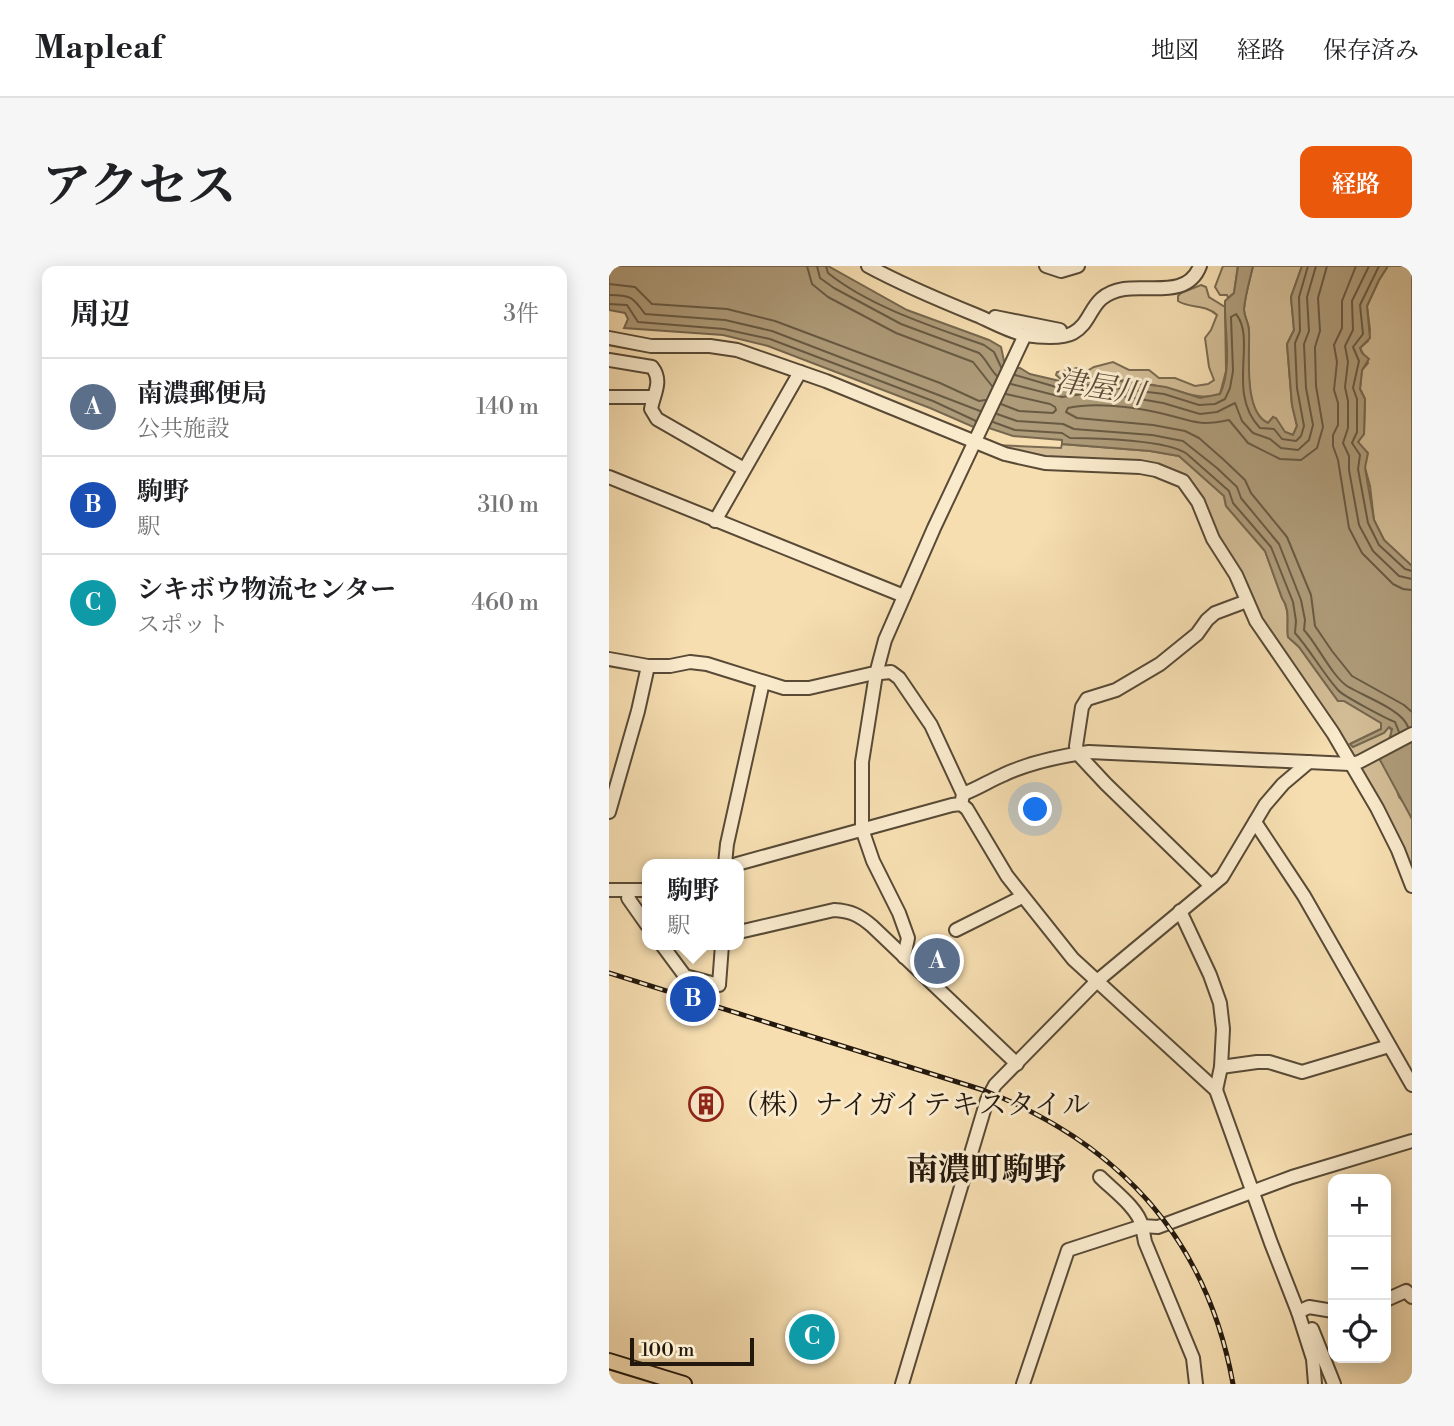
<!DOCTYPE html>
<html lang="ja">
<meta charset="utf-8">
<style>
:root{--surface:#fff;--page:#f6f6f6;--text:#202124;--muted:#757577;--line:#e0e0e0;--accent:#ea580c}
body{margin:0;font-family:"Libre Bodoni","Noto Serif JP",serif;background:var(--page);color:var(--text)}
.controls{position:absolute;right:21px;bottom:21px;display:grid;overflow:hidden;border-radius:14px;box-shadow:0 4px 18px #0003}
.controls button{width:63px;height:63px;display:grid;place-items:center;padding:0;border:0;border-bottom:2px solid var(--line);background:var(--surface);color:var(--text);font:35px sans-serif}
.scale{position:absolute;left:21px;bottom:18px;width:124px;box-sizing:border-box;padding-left:7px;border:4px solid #23180d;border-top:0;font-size:19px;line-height:24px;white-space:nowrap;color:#23180d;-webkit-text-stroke:5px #f9eacc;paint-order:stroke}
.you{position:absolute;left:427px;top:544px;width:24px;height:24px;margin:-18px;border:5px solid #fff;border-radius:50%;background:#1a73e8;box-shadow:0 0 0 10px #1a73e833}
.badge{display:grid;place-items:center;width:46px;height:46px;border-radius:50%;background:var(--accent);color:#fff;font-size:23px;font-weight:700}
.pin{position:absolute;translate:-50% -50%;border:4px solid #fff;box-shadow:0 2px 7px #0006}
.popup{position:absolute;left:33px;top:593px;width:102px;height:91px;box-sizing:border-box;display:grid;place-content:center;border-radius:14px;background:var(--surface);filter:drop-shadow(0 2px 5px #0005);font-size:23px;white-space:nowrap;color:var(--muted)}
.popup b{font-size:26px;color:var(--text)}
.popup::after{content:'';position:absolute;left:50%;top:100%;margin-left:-14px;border:14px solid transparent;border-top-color:var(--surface)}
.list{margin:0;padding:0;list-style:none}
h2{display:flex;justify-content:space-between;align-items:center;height:91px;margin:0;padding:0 28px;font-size:30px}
h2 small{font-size:23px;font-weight:400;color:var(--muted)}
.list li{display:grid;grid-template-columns:46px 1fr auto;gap:21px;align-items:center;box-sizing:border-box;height:98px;padding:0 28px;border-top:2px solid var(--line)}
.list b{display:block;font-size:26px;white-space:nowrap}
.list p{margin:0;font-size:23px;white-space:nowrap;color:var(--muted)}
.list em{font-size:23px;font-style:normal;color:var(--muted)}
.icon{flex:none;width:38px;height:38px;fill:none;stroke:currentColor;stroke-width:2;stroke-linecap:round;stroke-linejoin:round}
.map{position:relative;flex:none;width:803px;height:1118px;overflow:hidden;border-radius:14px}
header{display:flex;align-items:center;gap:42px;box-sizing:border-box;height:98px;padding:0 35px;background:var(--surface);border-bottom:2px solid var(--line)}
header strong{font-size:33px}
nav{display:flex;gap:38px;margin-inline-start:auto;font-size:24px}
.intro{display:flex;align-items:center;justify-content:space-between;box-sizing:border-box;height:168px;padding:0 42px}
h1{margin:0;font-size:49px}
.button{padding:18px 32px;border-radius:14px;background:var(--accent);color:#fff;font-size:24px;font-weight:700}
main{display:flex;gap:42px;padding:0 42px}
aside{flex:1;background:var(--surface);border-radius:14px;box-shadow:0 4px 18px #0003}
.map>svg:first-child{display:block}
</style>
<header>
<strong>Mapleaf</strong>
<nav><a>地図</a><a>経路</a><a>保存済み</a></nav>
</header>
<div class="intro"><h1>アクセス</h1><a class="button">経路</a></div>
<main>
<aside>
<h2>周辺<small>3件</small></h2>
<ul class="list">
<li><span class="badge" style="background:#5c6f8a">A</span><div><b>南濃郵便局</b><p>公共施設</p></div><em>140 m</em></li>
<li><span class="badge" style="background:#1a4fb4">B</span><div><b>駒野</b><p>駅</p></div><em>310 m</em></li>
<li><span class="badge" style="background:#0f9aa8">C</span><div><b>シキボウ物流センター</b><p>スポット</p></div><em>460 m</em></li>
</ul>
</aside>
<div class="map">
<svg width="803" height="1118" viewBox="0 0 803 1118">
<rect width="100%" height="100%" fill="#f6deb1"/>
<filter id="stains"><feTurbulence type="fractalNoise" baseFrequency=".00286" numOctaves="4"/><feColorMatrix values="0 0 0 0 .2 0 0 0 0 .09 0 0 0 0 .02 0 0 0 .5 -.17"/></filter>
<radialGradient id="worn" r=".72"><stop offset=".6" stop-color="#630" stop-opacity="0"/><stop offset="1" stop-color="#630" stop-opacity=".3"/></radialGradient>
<!-- green -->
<g fill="#d2bc95" stroke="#7a6a51" stroke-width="2">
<path d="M 614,0 L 629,0 L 625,27 L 619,32 L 618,29 L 611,29 L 606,21 Z"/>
<path d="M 644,0 L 693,0 L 682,31 L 685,64 L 678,78 L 683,139 L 688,160 L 684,169 L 676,166 L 664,151 L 659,157 C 633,146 641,89 640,65 C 640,57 635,51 635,43 C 636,30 641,13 644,0 Z"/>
<path d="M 779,0 L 803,0 L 803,300 L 775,274 L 765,254 L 761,220 L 749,176 L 755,168 L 756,133 L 751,123 L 753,104 L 759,97 L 751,82 L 759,75 L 761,64 L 758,40 L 770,14 Z"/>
<path d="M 592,19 L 597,21 L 600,31 L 616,41 L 617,105 L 611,128 C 591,135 577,126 558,122 C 529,115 484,109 455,116 L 447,109 L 448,106 L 468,102 L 478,105 L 485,101 L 504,96 L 520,104 L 540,104 L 550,112 L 566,112 L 586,120 L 599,118 L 605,114 L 600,101 L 596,72 L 602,64 L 608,49 C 597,38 581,43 569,35 L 569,30 L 572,27 Z"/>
<path d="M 453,178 L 541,185 L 570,190 L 615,230 L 617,240 L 656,285 L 673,332 C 682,345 677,357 679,371 L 690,381 L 729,435 L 735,435 L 772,457 L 772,463 L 741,478 L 780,461 L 783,465 L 779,476 L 749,494 L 739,489 L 665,378 L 567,209 L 439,194 L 384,179 L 452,182 Z"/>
<path d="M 776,486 L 790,531 L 798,540 L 803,553 L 803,610 L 748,499 L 754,501 L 758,499 L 756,496 Z"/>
</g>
<!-- water -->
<path fill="#ae9b79" stroke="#76674e" stroke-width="2" d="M 0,0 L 219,0 L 298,44 L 380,74 L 392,81 L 395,95 L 403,102 L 411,102 L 421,108 L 455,116 L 480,111 L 557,121 L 591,132 L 611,128 C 624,101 615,64 616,35 L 625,27 L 629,0 L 644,0 C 641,13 636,30 635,43 C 635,51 640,57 640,65 C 641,88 634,146 659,157 L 664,151 L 667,152 L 676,166 L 684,169 L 688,160 L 683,139 L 678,78 L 685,64 L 682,31 L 693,0 L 779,0 L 770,14 L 758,40 L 761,72 L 751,82 L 753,87 L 760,93 L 753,104 L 751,123 L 756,133 L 755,168 L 749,176 L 759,187 L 756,202 L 765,254 L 775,274 L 803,300 L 803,553 L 771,494 L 781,472 L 783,463 L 780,461 L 775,467 L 744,481 L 741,478 L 772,463 L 772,457 L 735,435 L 729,435 L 690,381 L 679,371 C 677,357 682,345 673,332 L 656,285 L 617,240 L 615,230 L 570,190 L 541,185 L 453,178 L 453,174 L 404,170 L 377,161 L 369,163 L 321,142 L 159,80 L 114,69 L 15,62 L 19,53 L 16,47 L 0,44 Z"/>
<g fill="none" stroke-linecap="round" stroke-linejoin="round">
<!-- shore -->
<g stroke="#685a43" stroke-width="2">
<path d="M 198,0 L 203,18 L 219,31 L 287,67 L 364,96 L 383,120"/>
<path d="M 208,0 L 211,12 L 225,22 L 292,58 L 370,87 C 378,94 380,102 388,110"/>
<path d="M 217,0 L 219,7 C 261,41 325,61 375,79 L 385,86 L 392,101"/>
<path d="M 718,0 L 709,32 L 711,65 L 706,81 L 707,120 L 714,161 L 708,182 L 692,194 L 671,193 L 639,177 L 620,154 C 587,161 582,154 551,147 C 524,141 486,136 459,142 L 457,146 L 468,152 L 544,159 L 576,165 L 590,172 L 615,194 L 636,214 L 642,227 L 678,271 L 702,329 L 706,360 L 723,385 L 743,410 L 795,439 L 803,446"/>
<path d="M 747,0 L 733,35 L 733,62 L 725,79 L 728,96 L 725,124 L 729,137 L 729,159 L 724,169 L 724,180 L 729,194 L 740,262 L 753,287 L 784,318 L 794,323 L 803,324"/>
<path d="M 760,0 L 743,35 L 744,64 L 736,80 L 739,96 L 736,121 L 739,135 L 739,162 L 734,177 L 740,190 L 740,204 L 750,259 L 764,285 L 790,310 L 803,313"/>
<path d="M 770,0 L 751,39 L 754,68 L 744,81 L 750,95 L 744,122 L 748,133 L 748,166 L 743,177 L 751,189 L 749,203 L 759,257 L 770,279 L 796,303 L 803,305"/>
<path d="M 0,18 L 26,21 L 43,38 L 118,43 L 166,55 L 331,117 L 370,135 L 376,134"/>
<path d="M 0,29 C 22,29 24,31 36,48 L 116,54 L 163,65 L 371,145"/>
<path d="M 0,38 L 18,39 L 29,56 L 115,63 L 161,73 L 324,135 L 367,155"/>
<path d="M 406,109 L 454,123 L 481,119 L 555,128 L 590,139 L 606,138 L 616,133 L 621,122 L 624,105 L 622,51 L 627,48 C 648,74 617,127 651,162 L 665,163 L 673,173 L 687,175 L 692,170 L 695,160 L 688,122 L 686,77 L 691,65 L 690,31 L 699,0"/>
<path d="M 402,118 L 453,131 L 480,127 L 519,131 L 554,137 L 591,148 L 608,146 L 626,137 L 633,155 L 644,167 L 661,173 L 672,182 L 689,184 L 700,174 L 704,159 L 697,122 L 695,78 L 700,65 L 698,31 L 707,0"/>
<path d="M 392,138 L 410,145 L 444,147 L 447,144 L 446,141 L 441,138 L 397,128"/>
<path d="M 388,148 L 408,155 L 454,158 L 465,163 L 543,169 L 574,175 L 608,202 L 628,221 L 632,232 L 670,278 L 692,334 L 696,354 L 695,364 C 708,378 723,410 738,420 C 754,430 794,444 799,461"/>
<path d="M 384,156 L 406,164 L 453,167 L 461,172 C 486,172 560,174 578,188 L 620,225 L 624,237 L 662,281 L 684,336 L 687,355 L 686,367 C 702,385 713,406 729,424 C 734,430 778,453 786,456 L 790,466"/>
</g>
<!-- minor casing -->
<g stroke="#584a36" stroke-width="16">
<g id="minor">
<path d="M 259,0 C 294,19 330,34 367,49 C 382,55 400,66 417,69 C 429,71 453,73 464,67 C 486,55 479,29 515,23 C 541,19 579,32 591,0"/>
<path d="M 437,0 L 452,5 L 469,0"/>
<path d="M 386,51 L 451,64"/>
<path d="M 0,72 L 42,80 L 101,80 L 128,84 L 217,115 L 396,188 L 436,197 L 531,201 L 547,204 L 574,215 L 589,236 L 604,273 L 627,309 L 647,355 L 724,467 L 768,542 L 789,584 L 803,620"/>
<path d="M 0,94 L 43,101 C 54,115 45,127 42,143 L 48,153 L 135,203"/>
<path d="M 0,131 L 44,131"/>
<path d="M 0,211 L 295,330"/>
<path d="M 106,255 L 191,106"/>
<path d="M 0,393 L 39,400 L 61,400 L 81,396 L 98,398 L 175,422 L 200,422 L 261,408 L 282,406 L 290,412 L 322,459 L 354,528 L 353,534"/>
<path d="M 354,528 C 368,523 380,515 394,509 C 419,497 452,490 480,486 L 741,498 L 750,496 L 803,468"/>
<path d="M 0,546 L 29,445 L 39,400"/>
<path d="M 646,556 L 695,630 L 803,819"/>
<path d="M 116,598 L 118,578 L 154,416"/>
<path d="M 128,598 L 343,539 L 352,538 L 358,543 L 398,610 L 464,693 L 607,824 L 662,977 L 689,1046 L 704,1093 L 706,1118"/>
<path d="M 602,620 L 497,518 L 469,488 L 467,480 L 473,441 L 478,433 L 507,424 L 551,398 L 588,368 L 598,354 L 606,347 L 638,335"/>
<path d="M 0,624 L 38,624"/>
<path d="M 21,625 L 19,632 L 38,659"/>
<path d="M 571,645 L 601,709 L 611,737 L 614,763 L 612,801 L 607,824"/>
<path d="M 347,664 L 413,631"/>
<path d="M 130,666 L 225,644 C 242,645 250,649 263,660 L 408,798"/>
<path d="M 53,679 L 76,710 L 110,719 L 113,679"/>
<path d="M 295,691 L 299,672 L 290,647 L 264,595 L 253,563 L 253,496 L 267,408 L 276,374 L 325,262 L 416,69"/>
<path d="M 612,801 L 648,796 L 660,796 L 693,806 L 780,780"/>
<path d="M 491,911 C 504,924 529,942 533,960 L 549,961 L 683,911 L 803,875"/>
<path d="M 777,1034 L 797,1025 L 803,1031"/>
<path d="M 689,1046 L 700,1041 L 724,1045"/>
<path d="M 703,1063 L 725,1118"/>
<path d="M 293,1118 L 378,834 L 386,819 L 488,715 L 613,611 L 656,539 L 674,518 L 700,496"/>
<path d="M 414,1118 L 459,984 L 533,960 L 536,976 L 584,1092 L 587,1118"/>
</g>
</g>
<!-- major casing -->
<g stroke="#23180d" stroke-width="18">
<path id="major" d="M 0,1095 L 75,1118"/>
</g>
<!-- minor -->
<use href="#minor" stroke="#f9eacc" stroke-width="12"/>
<!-- major -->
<use href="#major" stroke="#f6deb1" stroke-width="14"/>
<!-- rail casing -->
<g stroke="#23180d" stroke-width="5">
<path id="rail" d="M 0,707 L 374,824 C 510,877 598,973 624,1118"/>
</g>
<!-- rail -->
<use href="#rail" stroke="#f9eacc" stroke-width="2.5" stroke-dasharray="8" stroke-linecap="butt"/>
</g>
<!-- icons -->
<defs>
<g id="building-ring" transform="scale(1.75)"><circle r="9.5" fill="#f9eacc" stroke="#8f2418" stroke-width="1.5"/><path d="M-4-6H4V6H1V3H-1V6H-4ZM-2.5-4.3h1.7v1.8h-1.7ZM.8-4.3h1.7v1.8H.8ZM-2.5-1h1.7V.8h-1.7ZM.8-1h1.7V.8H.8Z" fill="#8f2418"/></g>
</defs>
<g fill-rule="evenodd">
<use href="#building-ring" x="97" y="838"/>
</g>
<g text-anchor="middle" stroke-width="6" stroke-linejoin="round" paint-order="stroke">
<!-- poi labels -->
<g font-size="28" fill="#23180d" stroke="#f9eacc" text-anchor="start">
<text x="122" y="848">（株）ナイガイテキスタイル</text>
</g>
<!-- water labels -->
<g font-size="30" font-style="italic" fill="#5b4c38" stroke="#f9eacc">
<text transform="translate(491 121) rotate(9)" y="10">津屋川</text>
</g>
<!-- quarter labels -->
<g font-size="32" font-weight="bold" fill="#23180d" stroke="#f9eacc">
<text x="377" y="914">南濃町駒野</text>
</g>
</g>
<rect width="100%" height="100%" filter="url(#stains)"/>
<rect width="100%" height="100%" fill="url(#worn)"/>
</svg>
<div class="controls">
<button>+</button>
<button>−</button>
<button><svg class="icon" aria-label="locate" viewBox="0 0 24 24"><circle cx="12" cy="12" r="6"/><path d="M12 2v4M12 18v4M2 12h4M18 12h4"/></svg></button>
</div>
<div class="scale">100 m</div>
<div class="you"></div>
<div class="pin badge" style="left:328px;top:695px;background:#5c6f8a">A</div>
<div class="pin badge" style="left:84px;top:733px;background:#1a4fb4">B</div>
<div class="popup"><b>駒野</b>駅</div>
<div class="pin badge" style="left:203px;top:1071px;background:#0f9aa8">C</div>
</div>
</main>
